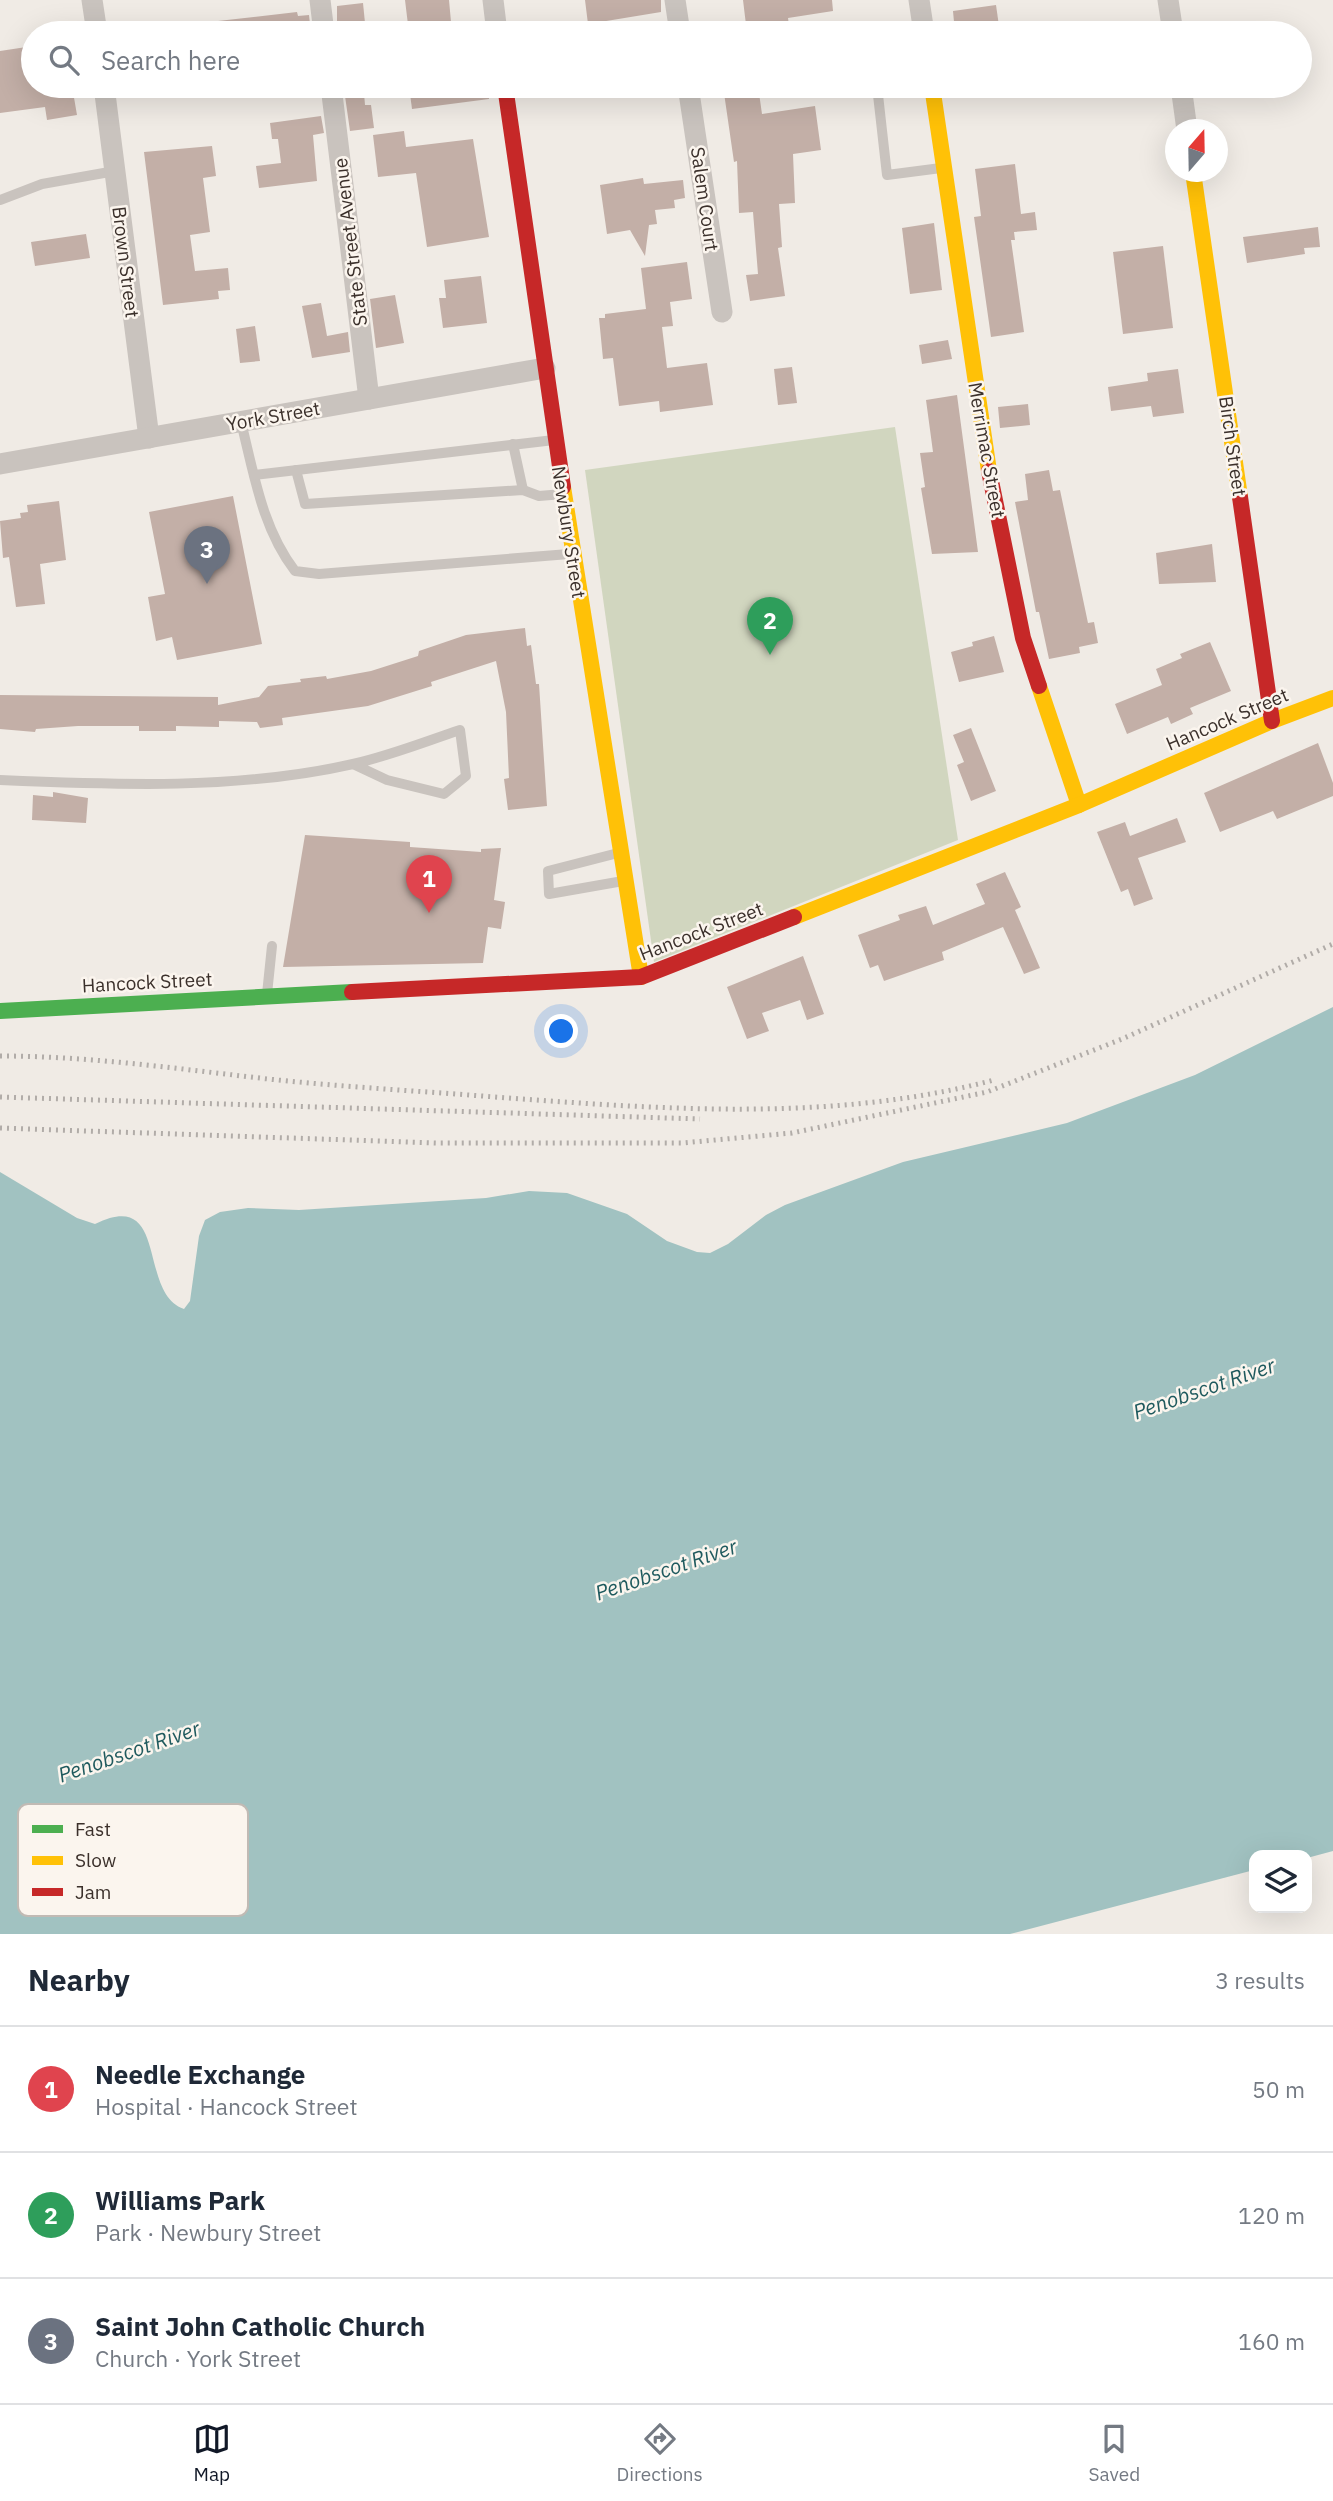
<!DOCTYPE html>
<meta charset="utf-8">
<style>
:root{--surface:#fff;--page:#f6f6f7;--text:#1f2937;--muted:#747a83;--line:#e0e1e3;--accent:#111827}
body{margin:0;font-family:"IBM Plex Sans",sans-serif;background:var(--page);color:var(--text)}
.controls{position:absolute;right:21px;bottom:21px;display:grid;overflow:hidden;border-radius:14px;box-shadow:0 7px 28px #0002}
.controls button{width:63px;height:63px;display:grid;place-items:center;padding:0;border:0;border-bottom:2px solid var(--line);background:var(--surface);color:var(--text);font:35px sans-serif}
.compass{position:absolute;left:1165px;top:119px;width:63px;height:63px;border-radius:50%;background:var(--surface);box-shadow:0 7px 28px #0002;rotate:20deg}
.you{position:absolute;left:562px;top:1032px;width:24px;height:24px;margin:-18px;border:5px solid #fff;border-radius:50%;background:#1a73e8;box-shadow:0 0 0 10px #1a73e833}
.badge{display:grid;place-items:center;width:46px;height:46px;border-radius:50%;background:var(--accent);color:#fff;font-size:23px;font-weight:700}
.pin{position:absolute;translate:-50% -58px;filter:drop-shadow(0 2px 4px #0008)}
.pin::after{content:'';position:absolute;top:37px;width:24px;height:21px;background:inherit;clip-path:polygon(0 0,100% 0,50% 100%)}
.list{margin:0;padding:0;list-style:none}
h2{display:flex;justify-content:space-between;align-items:center;height:91px;margin:0;padding:0 28px;font-size:30px}
h2 small{font-size:23px;font-weight:400;color:var(--muted)}
.list li{display:grid;grid-template-columns:46px 1fr auto;gap:21px;align-items:center;box-sizing:border-box;height:126px;padding:0 28px;border-top:2px solid var(--line)}
.list b{display:block;font-size:26px;white-space:nowrap}
.list p{margin:0;font-size:23px;white-space:nowrap;color:var(--muted)}
.list em{font-size:23px;font-style:normal;color:var(--muted)}
.icon{flex:none;width:38px;height:38px;fill:none;stroke:currentColor;stroke-width:2;stroke-linecap:round;stroke-linejoin:round}
.map{position:relative;flex:none;width:1333px;height:1934px;overflow:hidden}
.search{position:absolute;background:var(--surface);box-shadow:0 7px 28px #0002;left:21px;right:21px;top:21px;height:77px;display:flex;align-items:center;gap:18px;box-sizing:border-box;padding:0 24px;border-radius:38px;color:var(--muted);font-size:26px}
.sheet{height:469px;background:var(--surface)}
nav{display:flex;justify-content:space-around;align-items:center;box-sizing:border-box;height:98px;border-top:2px solid var(--line);background:var(--surface);font-size:19px;color:var(--muted)}
nav a{display:grid;justify-items:center;gap:4px}
nav .on{color:var(--accent)}
.map>svg:first-child{display:block}
</style>
<div class="map">
<svg width="1333" height="1934" viewBox="0 0 1333 1934">
<rect width="100%" height="100%" fill="#f0ebe5"/>
<!-- green -->
<path fill="#d1d6bf" d="M 895,427 L 958,840 L 654,962 L 585,470 Z"/>
<!-- water -->
<path fill="#a1c2c1" d="M 1333,1007 L 1333,1851 L 1307,1858 L 1254,1855 L 1254,1870 L 1010,1934 L 0,1934 L 0,1172 L 77,1218 L 95,1224 C 170,1187 137,1293 184,1309 L 190,1301 L 199,1236 L 205,1220 L 220,1212 L 248,1208 L 299,1210 L 486,1198 L 529,1191 L 567,1193 L 627,1214 L 667,1241 L 697,1252 L 710,1253 L 728,1244 L 766,1215 L 785,1205 L 903,1162 L 1067,1123 L 1195,1075 Z"/>
<!-- building -->
<g fill="#c3afa7">
<path d="M 405,0 L 449,0 L 451,22 L 446,22 L 447,33 L 409,33 Z"/>
<path d="M 585,0 L 661,0 L 661,12 L 588,24 Z"/>
<path d="M 743,0 L 832,0 L 833,11 L 788,18 L 790,32 L 747,33 Z"/>
<path d="M 363,3 L 366,33 L 337,33 L 337,6 Z"/>
<path d="M 996,5 L 1000,33 L 955,33 L 953,11 Z"/>
<path d="M 297,12 L 298,16 L 309,15 L 311,33 L 219,33 L 218,21 Z"/>
<path d="M 33,46 L 33,86 L 72,86 L 77,115 L 47,120 L 45,107 L 0,113 L 0,51 Z"/>
<path d="M 409,86 L 488,86 L 489,99 L 412,109 Z"/>
<path d="M 723,86 L 758,86 L 762,114 L 815,106 L 821,150 L 793,154 L 795,203 L 779,204 L 782,247 L 778,248 L 785,296 L 750,301 L 746,275 L 758,274 L 753,212 L 739,213 L 737,161 L 734,162 Z"/>
<path d="M 364,93 L 365,105 L 371,105 L 374,128 L 350,131 L 345,96 Z"/>
<path d="M 321,116 L 324,133 L 313,135 L 317,181 L 259,188 L 256,166 L 281,163 L 278,139 L 272,139 L 270,123 Z"/>
<path d="M 404,131 L 406,147 L 473,139 L 489,237 L 427,247 L 416,173 L 378,177 L 373,135 Z"/>
<path d="M 212,146 L 216,176 L 203,178 L 210,232 L 190,235 L 195,271 L 228,268 L 230,290 L 218,291 L 219,299 L 163,305 L 144,152 Z"/>
<path d="M 1015,164 L 1021,214 L 1035,212 L 1037,230 L 1014,232 L 1015,240 L 1011,240 L 1024,332 L 991,337 L 974,217 L 981,216 L 975,169 Z"/>
<path d="M 643,178 L 644,184 L 683,180 L 685,198 L 674,200 L 675,208 L 655,210 L 657,224 L 649,225 L 645,256 L 630,230 L 607,234 L 600,185 Z"/>
<path d="M 934,223 L 942,290 L 910,294 L 902,228 Z"/>
<path d="M 1318,227 L 1320,247 L 1304,248 L 1305,254 L 1247,263 L 1243,237 Z"/>
<path d="M 86,234 L 90,258 L 35,266 L 31,242 Z"/>
<path d="M 1163,246 L 1173,328 L 1123,334 L 1113,252 Z"/>
<path d="M 687,262 L 692,299 L 670,302 L 673,326 L 662,327 L 667,368 L 707,363 L 713,405 L 660,412 L 659,401 L 619,406 L 613,358 L 603,359 L 599,318 L 605,318 L 605,314 L 646,309 L 641,268 Z"/>
<path d="M 481,276 L 487,323 L 443,328 L 439,298 L 446,298 L 444,280 Z"/>
<path d="M 395,295 L 404,343 L 376,348 L 370,299 Z"/>
<path d="M 321,303 L 327,336 L 348,332 L 350,352 L 312,358 L 302,306 Z"/>
<path d="M 255,326 L 260,361 L 240,363 L 236,329 Z"/>
<path d="M 948,340 L 952,359 L 922,364 L 919,345 Z"/>
<path d="M 792,367 L 797,403 L 778,405 L 774,369 Z"/>
<path d="M 1178,369 L 1184,413 L 1153,417 L 1151,406 L 1111,411 L 1108,387 L 1148,381 L 1147,373 Z"/>
<path d="M 957,395 L 978,552 L 932,554 L 921,488 L 925,487 L 920,453 L 933,452 L 926,400 Z"/>
<path d="M 1028,404 L 1030,425 L 1000,428 L 998,407 Z"/>
<path d="M 1049,470 L 1053,491 L 1060,490 L 1088,623 L 1094,622 L 1098,643 L 1079,647 L 1080,653 L 1049,659 L 1039,612 L 1036,612 L 1015,502 L 1028,500 L 1025,474 Z"/>
<path d="M 233,496 L 262,644 L 177,660 L 172,637 L 156,641 L 148,597 L 165,594 L 149,512 Z"/>
<path d="M 59,501 L 66,560 L 40,564 L 45,604 L 16,607 L 9,557 L 3,558 L 0,521 L 21,518 L 20,513 L 28,512 L 27,505 Z"/>
<path d="M 1212,544 L 1216,582 L 1159,584 L 1156,553 Z"/>
<path d="M 525,628 L 527,646 L 531,645 L 536,684 L 539,684 L 547,806 L 508,810 L 504,779 L 509,778 L 506,712 L 496,661 L 431,682 L 432,686 L 368,706 L 282,718 L 283,725 L 260,728 L 257,722 L 219,721 L 219,727 L 176,726 L 176,731 L 139,731 L 139,726 L 78,726 L 36,729 L 35,732 L 0,729 L 0,695 L 218,697 L 218,705 L 259,697 L 268,686 L 301,682 L 300,679 L 326,676 L 327,679 L 371,671 L 418,656 L 419,651 L 466,635 Z"/>
<path d="M 994,636 L 1004,672 L 959,682 L 951,652 L 973,646 L 972,642 Z"/>
<path d="M 1210,642 L 1231,691 L 1190,708 L 1193,714 L 1171,724 L 1168,717 L 1127,734 L 1115,704 L 1162,685 L 1156,669 L 1182,658 L 1180,654 Z"/>
<path d="M 971,728 L 996,791 L 971,801 L 957,765 L 964,762 L 953,735 Z"/>
<path d="M 1318,743 L 1333,783 L 1333,796 L 1277,819 L 1273,811 L 1220,832 L 1204,793 Z"/>
<path d="M 53,792 L 88,798 L 86,823 L 32,820 L 33,795 L 53,797 Z"/>
<path d="M 1177,818 L 1186,842 L 1138,858 L 1153,899 L 1134,906 L 1128,889 L 1121,892 L 1097,832 L 1125,822 L 1130,836 Z"/>
<path d="M 305,835 L 410,842 L 410,847 L 481,852 L 481,849 L 501,848 L 494,900 L 505,902 L 501,929 L 488,927 L 483,963 L 283,967 Z"/>
<path d="M 1005,872 L 1021,907 L 1015,910 L 1040,968 L 1024,974 L 1003,927 L 942,952 L 944,960 L 884,981 L 878,965 L 870,968 L 858,935 L 900,920 L 898,915 L 926,906 L 933,925 L 985,904 L 976,884 Z"/>
<path d="M 803,956 L 824,1014 L 807,1020 L 800,1000 L 762,1013 L 769,1031 L 747,1039 L 727,987 Z"/>
</g>
<g fill="none" stroke-linecap="round" stroke-linejoin="round">
<!-- lane -->
<g stroke="#c9c3be" stroke-width="10">
<path d="M 877,86 L 887,175 L 941,168"/>
<path d="M 0,200 L 42,184 L 115,171"/>
<path d="M 241,422 C 254,474 262,528 295,571 L 319,574 L 569,554"/>
<path d="M 513,444 L 523,490"/>
<path d="M 296,470 L 305,504 L 523,490 L 539,496 L 563,494"/>
<path d="M 254,475 L 554,440"/>
<path d="M 0,780 C 117,785 238,790 353,764 C 389,756 424,742 460,730 L 466,776 L 444,794 L 387,780 L 353,764"/>
<path d="M 618,853 L 548,871 L 549,894 L 623,881"/>
<path d="M 267,994 L 272,946"/>
</g>
<!-- street -->
<g stroke="#c9c3be" stroke-width="21">
<path d="M 92,0 L 97,33"/>
<path d="M 320,0 L 324,33"/>
<path d="M 493,0 L 497,33"/>
<path d="M 675,0 L 680,33"/>
<path d="M 919,0 L 924,33"/>
<path d="M 1168,0 L 1173,33"/>
<path d="M 104,86 L 149,438"/>
<path d="M 331,86 L 369,399"/>
<path d="M 688,86 L 722,312"/>
<path d="M 1181,86 L 1187,130"/>
<path d="M 0,464 L 545,368"/>
</g>
<!-- fast -->
<path stroke="#4caf50" stroke-width="16" d="M 0,1011 L 352,992"/>
<!-- slow -->
<g stroke="#ffc107" stroke-width="16">
<path d="M 932,86 L 989,471"/>
<path d="M 1193,172 L 1240,497"/>
<path d="M 563,487 L 641,977"/>
<path d="M 1039,686 L 1079,805"/>
<path d="M 794,917 L 1079,805 L 1272,721 L 1333,698"/>
</g>
<!-- jam -->
<g stroke="#c62828" stroke-width="16">
<path d="M 505,86 L 563,487"/>
<path d="M 989,471 L 1023,638 L 1039,686"/>
<path d="M 1240,497 L 1272,721"/>
<path d="M 352,992 L 641,977 L 794,917"/>
</g>
<!-- rail -->
<g stroke="#b1aca8" stroke-width="5" stroke-dasharray="2 5" stroke-linecap="butt">
<path d="M 0,1056 C 90,1056 179,1069 268,1079 C 344,1087 419,1091 495,1097 C 660,1109 831,1123 994,1080"/>
<path d="M 0,1097 L 700,1119"/>
<path d="M 0,1128 L 436,1143 L 682,1143 L 792,1133 L 987,1092 L 1122,1039 L 1333,944"/>
</g>
</g>
<g text-anchor="middle" stroke-width="5" stroke-linejoin="round" paint-order="stroke">
<!-- street labels -->
<g font-size="19" fill="#3b302b" stroke="#fbf5ee">
<text transform="translate(705 199) rotate(82)" y="7">Salem Court</text>
<text transform="translate(350 242) rotate(-97)" y="7">State Street Avenue</text>
<text transform="translate(126 262) rotate(83)" y="7">Brown Street</text>
<text transform="translate(273 416) rotate(-10)" y="7">York Street</text>
<text transform="translate(1233 446) rotate(82)" y="7">Birch Street</text>
<text transform="translate(987 450) rotate(80)" y="7">Merrimac Street</text>
<text transform="translate(569 532) rotate(81)" y="7">Newbury Street</text>
<text transform="translate(1227 719) rotate(-23)" y="7">Hancock Street</text>
<text transform="translate(701 931) rotate(-21)" y="7">Hancock Street</text>
<text transform="translate(147 982) rotate(-3)" y="7">Hancock Street</text>
</g>
<!-- water labels -->
<g font-size="21" font-style="italic" fill="#1f5a5e" stroke="#fbf5ee">
<text transform="translate(1204 1389) rotate(-19)" y="7">Penobscot River</text>
<text transform="translate(666 1570) rotate(-19)" y="7">Penobscot River</text>
<text transform="translate(129 1752) rotate(-19)" y="7">Penobscot River</text>
</g>
</g>
<!-- legend -->
<rect x="18" y="1804" width="230" height="112" rx="10" fill="#fbf5ee" stroke="#c1bab4" stroke-width="2"/>
<rect x="32" y="1825" width="31" height="8" fill="#4caf50"/>
<rect x="32" y="1856" width="31" height="9" fill="#ffc107"/>
<rect x="32" y="1888" width="31" height="8" fill="#c62828"/>
<g font-size="19" fill="#3b302b">
<text x="75" y="1836">Fast</text>
<text x="75" y="1867">Slow</text>
<text x="75" y="1899">Jam</text>
</g>
</svg>
<div class="controls">
<button><svg class="icon" aria-label="layers" viewBox="0 0 24 24"><path d="M12 4l9 5-9 5-9-5zM3 14l9 5 9-5"/></svg></button>
</div>
<svg class="compass" viewBox="-18 -18 36 36"><path d="M0-13l5 13h-10z" fill="#e53935"/><path d="M0 13l5-13h-10z" fill="#747a83"/></svg>
<div class="you"></div>
<div class="pin badge" style="left:429px;top:913px;background:#e0444e">1</div>
<div class="pin badge" style="left:770px;top:655px;background:#2e9e5b">2</div>
<div class="pin badge" style="left:207px;top:584px;background:#6b7280">3</div>
<div class="search"><svg class="icon" aria-label="search" viewBox="0 0 24 24"><circle cx="10" cy="10" r="6"/><path d="M15 15l6 6"/></svg>Search here</div>
</div>
<section class="sheet">
<h2>Nearby<small>3 results</small></h2>
<ul class="list">
<li><span class="badge" style="background:#e0444e">1</span><div><b>Needle Exchange</b><p>Hospital · Hancock Street</p></div><em>50 m</em></li>
<li><span class="badge" style="background:#2e9e5b">2</span><div><b>Williams Park</b><p>Park · Newbury Street</p></div><em>120 m</em></li>
<li><span class="badge" style="background:#6b7280">3</span><div><b>Saint John Catholic Church</b><p>Church · York Street</p></div><em>160 m</em></li>
</ul>
</section>
<nav>
<a class="on"><svg class="icon" aria-label="map" viewBox="0 0 24 24"><path d="M3 6l6-2 6 2 6-2v14l-6 2-6-2-6 2zM9 4v14M15 6v14"/></svg>Map</a>
<a><svg class="icon" aria-label="directions" viewBox="0 0 24 24"><path d="M12 3l9 9-9 9-9-9zM9 14v-3h6M13 9l2 2-2 2"/></svg>Directions</a>
<a><svg class="icon" aria-label="saved" viewBox="0 0 24 24"><path d="M7 4h10v16l-5-4-5 4z"/></svg>Saved</a>
</nav>
